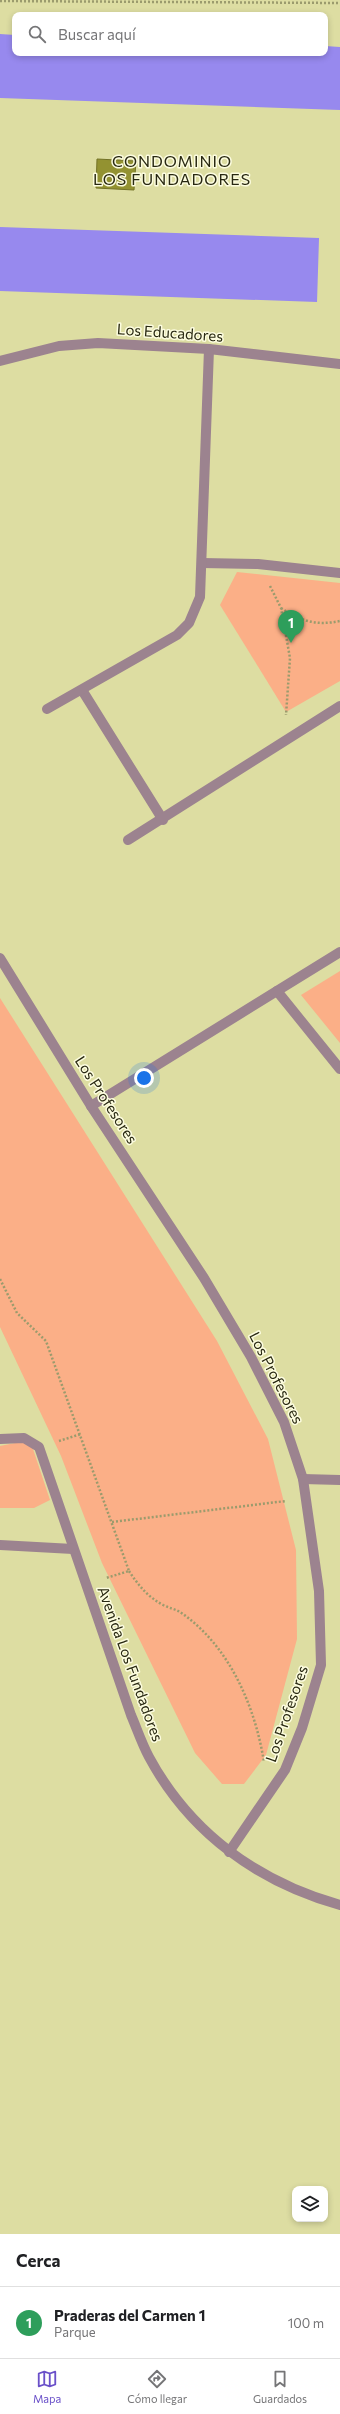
<!DOCTYPE html>
<html lang="es">
<meta charset="utf-8">
<style>
:root{--surface:#fff;--page:#f6f6f6;--text:#202124;--muted:#757577;--line:#e0e0e0;--accent:#6a50c9}
body{margin:0;font-family:Commissioner,sans-serif;background:var(--page);color:var(--text)}
.controls{position:absolute;right:12px;bottom:12px;display:grid;overflow:hidden;border-radius:8px;box-shadow:0 2px 6px #0003}
.controls button{width:36px;height:36px;display:grid;place-items:center;padding:0;border:0;border-bottom:1px solid var(--line);background:var(--surface);color:var(--text);font:20px sans-serif}
.you{position:absolute;left:144px;top:1078px;width:14px;height:14px;margin:-10px;border:3px solid #fff;border-radius:50%;background:#1a73e8;box-shadow:0 0 0 6px #1a73e833}
.badge{display:grid;place-items:center;width:26px;height:26px;border-radius:50%;background:var(--accent);color:#fff;font-size:13px;font-weight:700}
.pin{position:absolute;translate:-50% -33px;filter:drop-shadow(0 1px 2px #0008)}
.pin::after{content:'';position:absolute;top:21px;width:14px;height:12px;background:inherit;clip-path:polygon(0 0,100% 0,50% 100%)}
.list{margin:0;padding:0;list-style:none}
h2{display:flex;justify-content:space-between;align-items:center;height:52px;margin:0;padding:0 16px;font-size:17px}
h2 small{font-size:13px;font-weight:400;color:var(--muted)}
.list li{display:grid;grid-template-columns:26px 1fr auto;gap:12px;align-items:center;box-sizing:border-box;height:72px;padding:0 16px;border-top:1px solid var(--line)}
.list b{display:block;font-size:15px;white-space:nowrap}
.list p{margin:0;font-size:13px;white-space:nowrap;color:var(--muted)}
.list em{font-size:13px;font-style:normal;color:var(--muted)}
.icon{flex:none;width:22px;height:22px;fill:none;stroke:currentColor;stroke-width:2;stroke-linecap:round;stroke-linejoin:round}
.map{position:relative;flex:none;width:340px;height:2234px;overflow:hidden}
.search{position:absolute;background:var(--surface);box-shadow:0 2px 6px #0003;left:12px;right:12px;top:12px;height:44px;display:flex;align-items:center;gap:10px;box-sizing:border-box;padding:0 14px;border-radius:8px;color:var(--muted);font-size:15px}
.sheet{height:124px;background:var(--surface)}
nav{display:flex;justify-content:space-around;align-items:center;box-sizing:border-box;height:56px;border-top:1px solid var(--line);background:var(--surface);font-size:11px;color:var(--muted)}
nav a{display:grid;justify-items:center;gap:2px}
nav .on{color:var(--accent)}
.map>svg:first-child{display:block}
</style>
<div class="map">
<svg width="340" height="2234" viewBox="0 0 340 2234">
<rect width="100%" height="100%" fill="#dddda2"/>
<!-- green -->
<g fill="#fbaf87">
<path d="M 237,572 L 340,583 L 340,681 L 286,712 L 220,605 Z"/>
<path d="M 340,971 L 340,1043 L 301,995 Z"/>
<path d="M 0,998 L 217,1341 L 268,1439 L 296,1550 L 297,1639 L 266,1755 L 244,1784 L 222,1784 L 195,1753 L 102,1563 L 61,1456 L 0,1327 Z"/>
<path d="M 30,1440 L 50,1500 L 34,1508 L 0,1508 L 0,1446 Z"/>
</g>
<!-- water -->
<path fill="#939231" stroke="#737227" d="M 97,159 L 136,161 L 134,190 L 96,188 Z"/>
<!-- building -->
<g fill="#9789ee">
<path d="M 0,34 L 15,35 L 15,53 L 325,53 L 325,46 L 340,47 L 340,110 L 0,98 Z"/>
<path d="M 0,227 L 319,238 L 317,302 L 0,291 Z"/>
</g>
<g fill="none" stroke-linecap="round" stroke-linejoin="round">
<!-- path -->
<g stroke="#9b9b6d" stroke-width="2.5" stroke-dasharray="2 2" stroke-linecap="butt">
<path d="M 0,1 L 340,3"/>
<path d="M 270,586 L 281,608 L 290,658 L 286,715"/>
<path d="M 281,608 C 300,621 317,626 340,621"/>
<path d="M 0,1279 L 17,1313 L 46,1341 L 129,1571 L 106,1578"/>
<path d="M 59,1441 L 81,1434"/>
<path d="M 112,1522 L 286,1501"/>
<path d="M 129,1571 C 138,1585 148,1597 163,1605 C 169,1608 175,1609 180,1612 C 229,1645 255,1706 264,1762"/>
</g>
<!-- minor -->
<g stroke="#9c838f" stroke-width="10">
<path d="M 0,361 L 59,346 L 98,343 L 209,349 L 340,364"/>
<path d="M 202,563 L 258,564 L 340,573"/>
<path d="M 82,690 L 163,820"/>
<path d="M 47,709 L 177,635 L 189,623 L 200,597 L 209,349"/>
<path d="M 128,840 L 340,706"/>
<path d="M 0,958 L 91,1106 L 204,1278 L 251,1357 L 284,1422 L 303,1479 L 319,1591 L 321,1665 L 302,1728 L 285,1770 L 229,1852"/>
<path d="M 277,991 L 340,1069"/>
<path d="M 91,1106 L 340,952"/>
<path d="M 0,1439 L 24,1438 L 39,1447 L 131,1715 C 137,1729 142,1744 149,1757 C 190,1833 258,1882 340,1905"/>
<path d="M 303,1479 L 340,1480"/>
<path d="M 0,1545 L 73,1549"/>
</g>
</g>
<g text-anchor="middle" stroke-width="3" stroke-linejoin="round" paint-order="stroke">
<!-- street labels -->
<g font-size="15" fill="#282811" stroke="#fcfcdf">
<text transform="translate(170 333) rotate(4)" y="5">Los Educadores</text>
<text transform="translate(106 1100) rotate(57)" y="5">Los Profesores</text>
<text transform="translate(276 1378) rotate(63)" y="5">Los Profesores</text>
<text transform="translate(130 1664) rotate(70)" y="5">Avenida Los Fundadores</text>
<text transform="translate(287 1714) rotate(-71)" y="5">Los Profesores</text>
</g>
<!-- neighbourhood labels -->
<g font-size="16" letter-spacing="1" fill="#282811" stroke="#fcfcdf">
<text x="172" y="167">CONDOMINIO<tspan x="172" dy="18">LOS FUNDADORES</tspan></text>
</g>
</g>
</svg>
<div class="controls">
<button><svg class="icon" aria-label="layers" viewBox="0 0 24 24"><path d="M12 4l9 5-9 5-9-5zM3 14l9 5 9-5"/></svg></button>
</div>
<div class="you"></div>
<div class="pin badge" style="left:291px;top:643px;background:#2e9e5b">1</div>
<div class="search"><svg class="icon" aria-label="search" viewBox="0 0 24 24"><circle cx="10" cy="10" r="6"/><path d="M15 15l6 6"/></svg>Buscar aquí</div>
</div>
<section class="sheet">
<h2>Cerca<small></small></h2>
<ul class="list">
<li><span class="badge" style="background:#2e9e5b">1</span><div><b>Praderas del Carmen 1</b><p>Parque</p></div><em>100 m</em></li>
</ul>
</section>
<nav>
<a class="on"><svg class="icon" aria-label="map" viewBox="0 0 24 24"><path d="M3 6l6-2 6 2 6-2v14l-6 2-6-2-6 2zM9 4v14M15 6v14"/></svg>Mapa</a>
<a><svg class="icon" aria-label="directions" viewBox="0 0 24 24"><path d="M12 3l9 9-9 9-9-9zM9 14v-3h6M13 9l2 2-2 2"/></svg>Cómo llegar</a>
<a><svg class="icon" aria-label="saved" viewBox="0 0 24 24"><path d="M7 4h10v16l-5-4-5 4z"/></svg>Guardados</a>
</nav>
